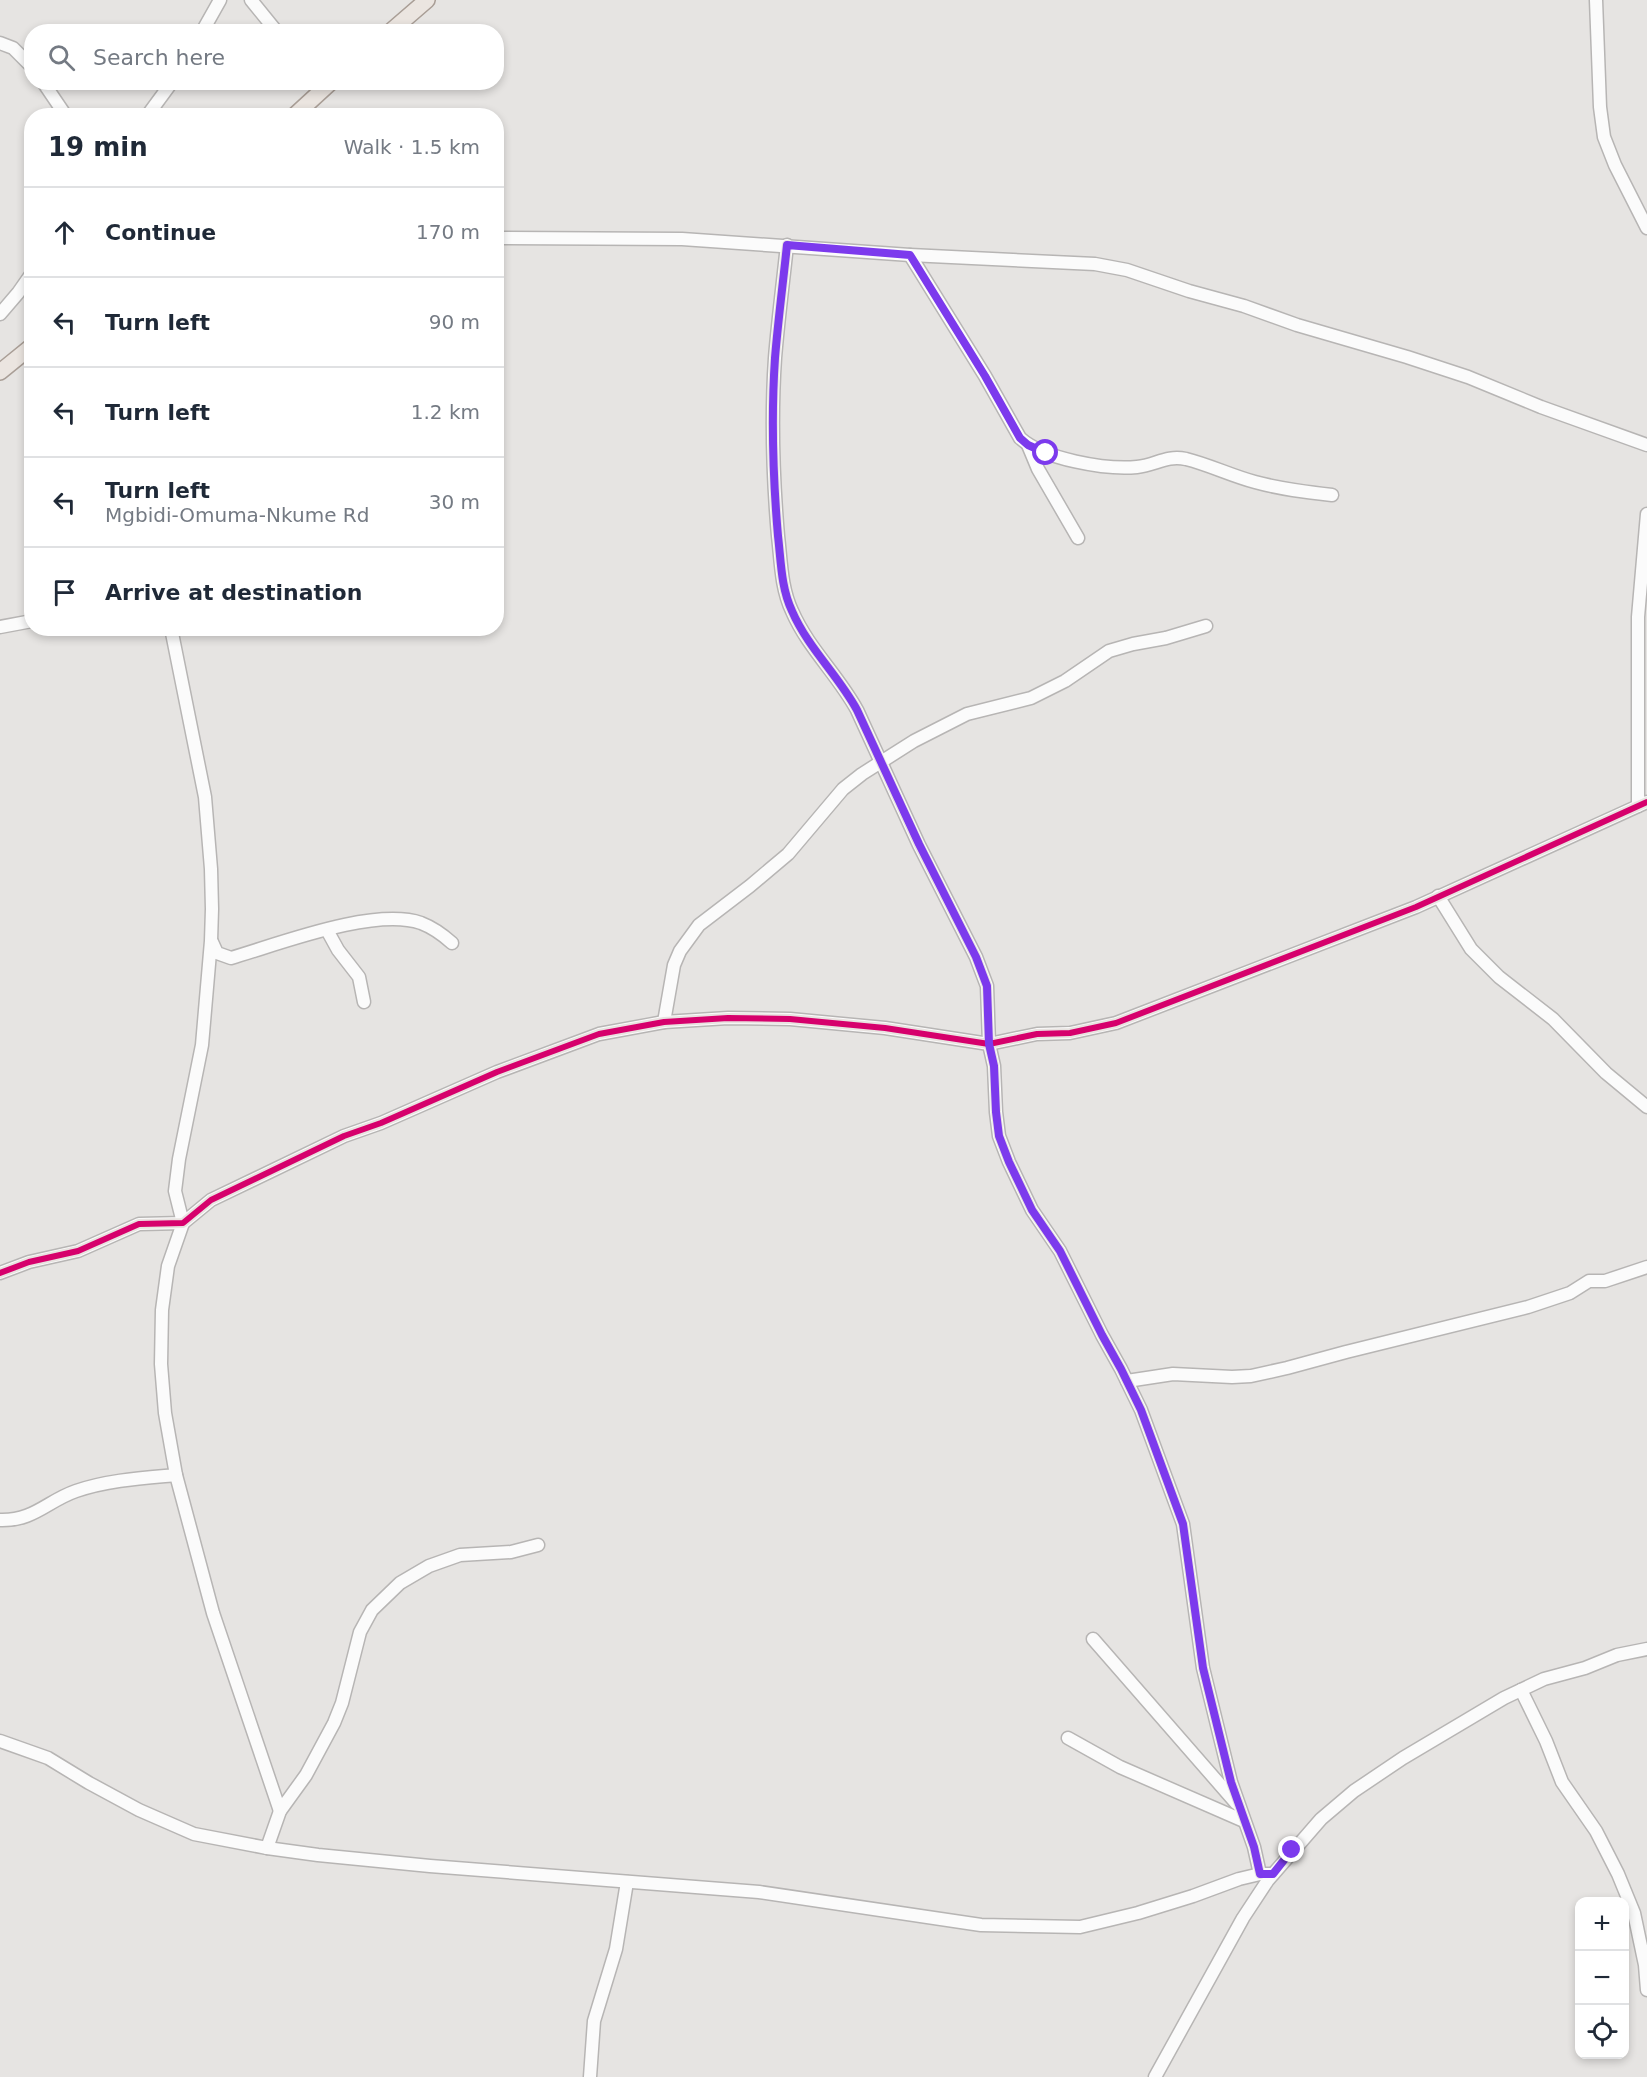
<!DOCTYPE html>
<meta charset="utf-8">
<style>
:root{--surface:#fff;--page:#f2f2f3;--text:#1f2937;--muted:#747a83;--line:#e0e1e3}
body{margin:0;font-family:"DejaVu Sans",sans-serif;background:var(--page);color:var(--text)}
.controls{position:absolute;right:18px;bottom:18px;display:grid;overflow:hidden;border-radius:12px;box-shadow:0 3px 9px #0003}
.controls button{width:54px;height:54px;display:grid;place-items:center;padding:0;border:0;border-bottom:2px solid var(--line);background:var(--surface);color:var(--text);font:30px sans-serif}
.stop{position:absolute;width:18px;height:18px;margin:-14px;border:4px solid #7c3aed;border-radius:50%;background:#fff}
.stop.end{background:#7c3aed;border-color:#fff;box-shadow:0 2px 6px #0008}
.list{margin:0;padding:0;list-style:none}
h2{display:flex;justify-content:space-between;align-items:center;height:78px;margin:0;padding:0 24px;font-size:26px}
h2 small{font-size:20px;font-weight:400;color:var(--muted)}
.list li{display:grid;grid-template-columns:39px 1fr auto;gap:18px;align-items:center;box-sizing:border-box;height:90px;padding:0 24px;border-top:2px solid var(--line)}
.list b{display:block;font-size:22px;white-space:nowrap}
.list p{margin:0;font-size:20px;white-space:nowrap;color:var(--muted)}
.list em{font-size:20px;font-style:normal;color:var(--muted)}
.icon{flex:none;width:33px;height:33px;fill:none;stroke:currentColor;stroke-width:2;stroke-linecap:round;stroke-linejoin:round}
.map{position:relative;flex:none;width:1647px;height:2077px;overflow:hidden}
.search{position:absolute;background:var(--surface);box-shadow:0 3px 9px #0003;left:24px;top:24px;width:480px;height:66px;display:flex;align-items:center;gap:15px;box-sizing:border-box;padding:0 21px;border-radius:24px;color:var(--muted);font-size:22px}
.panel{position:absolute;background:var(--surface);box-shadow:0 3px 9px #0003;left:24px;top:108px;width:480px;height:528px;border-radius:24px}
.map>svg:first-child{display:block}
</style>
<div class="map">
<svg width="1647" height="2077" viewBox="0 0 1647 2077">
<rect width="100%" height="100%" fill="#e6e4e2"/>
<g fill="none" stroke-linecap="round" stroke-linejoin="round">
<!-- minor casing -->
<g stroke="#b7b5b4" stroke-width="15">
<g id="minor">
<path d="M 251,0 L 277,32"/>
<path d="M 1596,0 L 1600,107 L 1604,137 L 1615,165 L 1647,228"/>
<path d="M 202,32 L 220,0"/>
<path d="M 0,43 L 13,48 L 32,67"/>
<path d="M 43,82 L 66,116"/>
<path d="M 147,116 L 172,82"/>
<path d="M 496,238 L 682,239 L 910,255 L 1095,264 L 1127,270 L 1189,291 L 1244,306 L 1297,325 L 1407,357 L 1468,377 L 1541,407 L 1647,445"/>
<path d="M 787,245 C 783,283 778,321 775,358 C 771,417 773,478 778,536 C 781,561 781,588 792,611 C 808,648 838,675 857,710 L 919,845 L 976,957 L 987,986 L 989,1044 L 994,1066 L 996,1112 L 999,1136 L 1009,1162 L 1032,1210 L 1060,1251 L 1102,1335 L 1121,1369 L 1141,1410 L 1183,1524 L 1203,1668 L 1231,1782 L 1254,1847 L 1260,1874"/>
<path d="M 910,255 L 985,376 L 1020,438 C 1043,459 1106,470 1137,467 C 1156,465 1166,455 1186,459 C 1210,465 1232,476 1255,482 C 1280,489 1306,492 1332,495"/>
<path d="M 0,314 L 18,293 L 32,273"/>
<path d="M 1028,445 L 1038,469 L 1078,538"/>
<path d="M 0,627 L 32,621"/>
<path d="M 171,628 L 205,797 L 211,869 L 212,909 L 211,941 L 202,1045 L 179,1159 L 175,1191 L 183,1223 L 168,1266 L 162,1310 L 161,1364 L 165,1413 L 176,1475 L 213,1613 L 280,1811"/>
<path d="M 1638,806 L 1638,617 L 1647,514"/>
<path d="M 1438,896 L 1471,949 L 1499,977 L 1553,1019 L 1606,1073 L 1647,1107"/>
<path d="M 327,930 L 338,950 L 359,977 L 364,1002"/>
<path d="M 212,942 L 217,953 L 231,958 C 279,944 374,907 421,923 C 434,928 442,934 452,943"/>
<path d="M 664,1022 L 674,965 L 680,951 L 699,925 L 750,886 L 788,854 L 843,789 L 862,774 L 914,741 L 967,714 L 1031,698 L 1065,681 L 1109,651 L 1133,644 L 1166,638 L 1206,626"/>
<path d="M 0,1273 L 29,1262 L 78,1251 L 139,1224 L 183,1223 L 211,1200 L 344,1136 L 381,1123 L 497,1072 L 599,1034 L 664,1022 L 728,1018 L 790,1019 L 885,1028 L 989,1044 L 1037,1034 L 1070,1033 L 1116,1023 L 1416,907 L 1647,802"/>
<path d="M 1127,1381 L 1173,1374 L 1232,1377 L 1251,1376 L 1287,1368 L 1346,1352 L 1528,1307 L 1570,1293 L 1589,1281 L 1605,1281 L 1647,1267"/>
<path d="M 0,1520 C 34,1521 47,1501 76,1491 C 108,1480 143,1478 176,1475"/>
<path d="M 1093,1639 L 1236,1803"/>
<path d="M 1521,1690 L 1546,1741 L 1562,1782 L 1596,1831 L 1618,1874 L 1634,1913 L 1645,1965 L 1647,1990"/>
<path d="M 1068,1738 L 1120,1767 L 1244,1821"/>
<path d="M 0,1741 L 48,1758 L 89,1783 L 139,1810 L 194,1834 L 267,1848 L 318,1855 L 430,1866 L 759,1892 L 981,1925 L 1080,1927 L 1138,1913 L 1193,1896 L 1239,1879 L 1260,1874 L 1273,1874"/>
<path d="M 267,1848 L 280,1811 L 306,1775 L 334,1723 L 342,1703 L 360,1632 L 372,1610 L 400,1583 L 429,1566 L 460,1555 L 511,1552 L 538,1545"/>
<path d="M 590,2077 L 594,2021 L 616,1949 L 627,1882"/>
<path d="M 1155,2077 L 1243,1918 L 1268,1880 L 1321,1819 L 1354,1791 L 1403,1758 L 1504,1698 L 1544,1679 L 1585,1668 L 1617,1655 L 1647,1649"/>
</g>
</g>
<!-- major casing -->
<g stroke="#a99e96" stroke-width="18">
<g id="major">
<path d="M 390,32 L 427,0"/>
<path d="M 294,116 L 331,82"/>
<path d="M 0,372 L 32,346"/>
</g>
</g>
<!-- minor -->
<use href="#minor" stroke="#fbfbfb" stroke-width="12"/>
<!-- major -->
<use href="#major" stroke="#ebe5e0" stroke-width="15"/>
<!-- cycleway casing -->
<g stroke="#e8e3e0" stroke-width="10">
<g id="cycleway">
<path d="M 787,245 C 783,283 778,321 775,358 C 771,417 773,478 778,536 C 781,561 781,588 792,611 C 808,648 838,675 857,710 L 919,845 L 976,957 L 987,986 L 989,1044 L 994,1066 L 996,1112 L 999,1136 L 1009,1162 L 1032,1210 L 1060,1251 L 1102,1335 L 1121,1369 L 1141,1410 L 1183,1524 L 1203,1668 L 1231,1782 L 1254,1847 L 1260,1874"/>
<path d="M 0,1273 L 29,1262 L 78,1251 L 139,1224 L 183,1223 L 211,1200 L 344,1136 L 381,1123 L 497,1072 L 599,1034 L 664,1022 L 728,1018 L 790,1019 L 885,1028 L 989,1044 L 1037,1034 L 1070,1033 L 1116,1023 L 1416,907 L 1647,802"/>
</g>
</g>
<!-- cycleway -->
<use href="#cycleway" stroke="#d6006c" stroke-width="6"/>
</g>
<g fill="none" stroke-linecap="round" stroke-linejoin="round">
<!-- route -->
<path stroke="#7c3aed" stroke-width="8" d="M 1046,453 L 1028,445 L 1020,438 L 985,376 L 910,255 L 787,245 C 783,283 778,321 775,358 C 771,417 773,478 778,536 C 781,561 781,588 792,611 C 808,648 838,675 857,710 L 919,844 L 976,957 L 987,986 L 989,1044 L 994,1066 L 996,1112 L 999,1136 L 1009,1162 L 1032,1210 L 1060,1251 L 1102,1335 L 1121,1369 L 1141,1410 L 1183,1524 L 1203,1668 L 1231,1782 L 1254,1847 L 1260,1874 L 1273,1874 L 1292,1850"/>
</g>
</svg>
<div class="controls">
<button>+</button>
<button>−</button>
<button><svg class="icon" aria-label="locate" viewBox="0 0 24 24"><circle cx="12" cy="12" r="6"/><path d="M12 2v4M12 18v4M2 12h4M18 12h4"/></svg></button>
</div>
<div class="stop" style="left:1046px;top:453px"></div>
<div class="stop end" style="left:1292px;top:1850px"></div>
<div class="search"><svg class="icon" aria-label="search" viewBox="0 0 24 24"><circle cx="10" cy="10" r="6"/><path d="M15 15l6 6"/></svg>Search here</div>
<section class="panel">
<h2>19 min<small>Walk · 1.5 km</small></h2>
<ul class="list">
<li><svg class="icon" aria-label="ahead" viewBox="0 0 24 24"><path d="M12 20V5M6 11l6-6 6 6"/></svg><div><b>Continue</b></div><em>170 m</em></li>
<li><svg class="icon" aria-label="left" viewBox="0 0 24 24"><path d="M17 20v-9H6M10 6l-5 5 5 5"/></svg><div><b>Turn left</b></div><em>90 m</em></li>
<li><svg class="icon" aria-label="left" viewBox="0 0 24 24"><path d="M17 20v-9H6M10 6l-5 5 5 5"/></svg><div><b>Turn left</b></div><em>1.2 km</em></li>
<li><svg class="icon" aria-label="left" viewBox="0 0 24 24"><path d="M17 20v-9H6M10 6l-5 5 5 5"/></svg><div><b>Turn left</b><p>Mgbidi-Omuma-Nkume Rd</p></div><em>30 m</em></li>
<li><svg class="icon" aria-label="arrive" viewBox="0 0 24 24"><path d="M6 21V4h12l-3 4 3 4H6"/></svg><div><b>Arrive at destination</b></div></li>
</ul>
</section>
</div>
